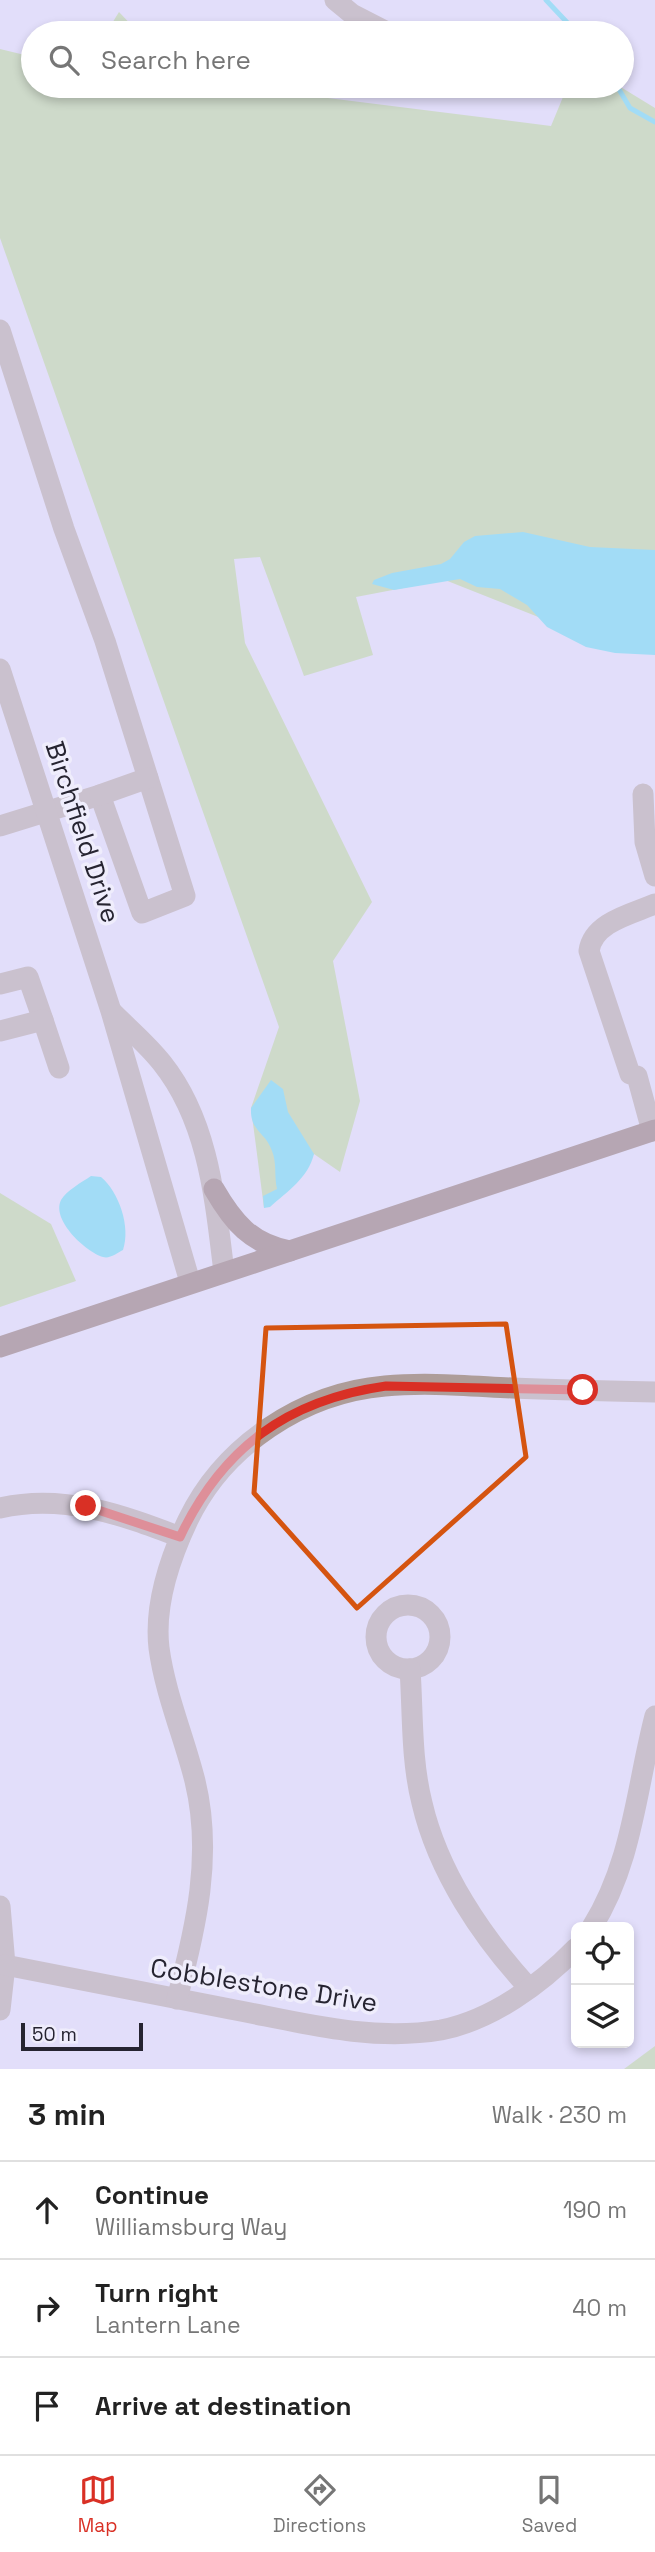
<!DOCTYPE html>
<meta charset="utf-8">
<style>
:root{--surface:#fff;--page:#f6f6f6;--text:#222;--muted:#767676;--line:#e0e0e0;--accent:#d93025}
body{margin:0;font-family:"Space Grotesk",sans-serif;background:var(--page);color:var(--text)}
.controls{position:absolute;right:21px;bottom:21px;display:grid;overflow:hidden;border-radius:10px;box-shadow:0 4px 10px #0003}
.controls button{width:63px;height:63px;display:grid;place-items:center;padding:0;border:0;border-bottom:2px solid var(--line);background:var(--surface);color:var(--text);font:35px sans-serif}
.scale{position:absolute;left:21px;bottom:18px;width:122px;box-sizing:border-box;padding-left:7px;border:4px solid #262431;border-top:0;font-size:19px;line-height:24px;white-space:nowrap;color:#262431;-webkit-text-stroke:5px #efedfc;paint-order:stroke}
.stop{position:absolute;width:21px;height:21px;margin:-16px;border:5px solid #d93025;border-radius:50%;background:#fff}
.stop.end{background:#d93025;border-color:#fff;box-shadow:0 2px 7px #0008}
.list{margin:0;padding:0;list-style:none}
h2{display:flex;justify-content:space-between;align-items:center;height:91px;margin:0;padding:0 28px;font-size:30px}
h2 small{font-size:23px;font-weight:400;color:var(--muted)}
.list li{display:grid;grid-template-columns:46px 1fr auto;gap:21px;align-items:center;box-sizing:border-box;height:98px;padding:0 28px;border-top:2px solid var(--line)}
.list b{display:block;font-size:26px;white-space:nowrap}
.list p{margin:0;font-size:23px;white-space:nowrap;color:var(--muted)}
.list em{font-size:23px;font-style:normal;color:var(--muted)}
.icon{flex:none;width:38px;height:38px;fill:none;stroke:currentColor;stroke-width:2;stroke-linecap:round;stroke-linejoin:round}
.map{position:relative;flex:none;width:655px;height:2069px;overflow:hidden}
.search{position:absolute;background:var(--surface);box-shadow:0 4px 10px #0003;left:21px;right:21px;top:21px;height:77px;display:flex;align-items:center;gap:18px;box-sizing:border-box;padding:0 24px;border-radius:38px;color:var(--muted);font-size:26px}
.sheet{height:385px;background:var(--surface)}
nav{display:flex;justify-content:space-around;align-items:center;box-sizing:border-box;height:98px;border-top:2px solid var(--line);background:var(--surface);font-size:19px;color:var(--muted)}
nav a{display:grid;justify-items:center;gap:4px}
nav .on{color:var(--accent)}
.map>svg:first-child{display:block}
</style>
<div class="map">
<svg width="655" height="2069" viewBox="0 0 655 2069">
<rect width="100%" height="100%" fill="#e2defa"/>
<!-- green -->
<g fill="#b7d591">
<path d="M 119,12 L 139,33 L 106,33 Z"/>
<path d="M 0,49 L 33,57 L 33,86 L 233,86 L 551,126 L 563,97 L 619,86 L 655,108 L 655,643 L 594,639 L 445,580 L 356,597 L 373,655 L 304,676 L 260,557 L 234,559 L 245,643 L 372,902 L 333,961 L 360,1101 L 340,1172 L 314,1154 L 264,1208 L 251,1108 L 279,1027 L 0,238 Z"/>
<path d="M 0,1193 L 51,1224 L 76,1281 L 0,1307 Z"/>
<path d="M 655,2046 L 655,2069 L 624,2069 Z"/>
</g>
<!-- water -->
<g fill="#56daf2">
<path d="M 523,532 L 590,547 L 655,550 L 655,655 L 615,653 L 586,647 L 547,627 L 527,605 L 500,589 L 477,587 L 460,579 L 394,590 L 372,584 L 374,580 L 392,573 L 441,564 L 450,559 L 464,542 L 475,536 Z"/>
<path d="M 271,1080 L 283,1089 L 288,1112 L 314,1154 C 308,1178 288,1191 270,1207 L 264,1208 L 263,1196 L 277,1189 C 274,1176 277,1163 272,1151 C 265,1131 250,1132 251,1108 Z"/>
<path d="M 91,1176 L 101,1177 C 119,1192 131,1227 123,1250 C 117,1253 110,1259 103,1257 C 86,1252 51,1220 61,1200 C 66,1191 82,1182 91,1176 Z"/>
</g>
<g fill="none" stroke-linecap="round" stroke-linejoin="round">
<!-- stream -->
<g stroke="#56daf2" stroke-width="5">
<path d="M 546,0 L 577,33"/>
<path d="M 617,86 L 630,108 L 655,122"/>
</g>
<!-- minor -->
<g stroke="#ae9d99" stroke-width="21">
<path d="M 335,0 L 352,14 L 389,33"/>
<path d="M 0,330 L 64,529 L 105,641 L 185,896 L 142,913 L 100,795 L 0,826"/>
<path d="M 0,669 L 111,1011 L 190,1282"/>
<path d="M 643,794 L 645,842 L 655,876"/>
<path d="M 100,795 L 148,778"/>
<path d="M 0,984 L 28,977 L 43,1020"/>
<path d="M 113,1013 C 129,1029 148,1045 162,1063 C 209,1122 215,1200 224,1272"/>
<path d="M 0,1031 L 43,1020 L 59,1068"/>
<path d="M 652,1131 L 637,1076 L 630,1074 L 589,951 C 593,922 632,914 655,904"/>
<path d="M 0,1508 C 63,1493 122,1515 180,1537"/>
<circle cx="408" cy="1637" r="32"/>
<path d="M 410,1669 C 413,1713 411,1760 422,1803 C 438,1872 482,1937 529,1988"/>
<path d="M 0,1906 L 5,1965 L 0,2010"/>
<path d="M 592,1927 C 633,1861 636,1789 655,1716"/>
<path d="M 5,1965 C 80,1980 155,1994 230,2009 C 299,2022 370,2042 441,2030 C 492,2020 541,1984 576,1948"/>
<path d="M 177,1999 C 196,1927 213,1855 195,1781 C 184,1737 165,1693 159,1648 C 154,1605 170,1558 188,1520 C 224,1445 303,1393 385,1386 C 427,1382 470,1386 512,1388 C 560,1390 607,1391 655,1392"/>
</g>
<!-- major -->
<g stroke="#81635d" stroke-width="21">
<path d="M 214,1189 C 233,1222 251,1244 290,1251"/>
<path d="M 0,1347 L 655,1130"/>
</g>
</g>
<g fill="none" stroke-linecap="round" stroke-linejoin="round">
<!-- route -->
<path stroke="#d93025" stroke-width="9" d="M 86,1506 L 180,1537 C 222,1448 287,1400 386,1386 L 583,1390"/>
</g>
<!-- marked area -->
<path d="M0 0H655V2069H0ZM 506,1324 L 526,1457 L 357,1608 L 254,1493 L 266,1328 Z" fill="#e2defa" fill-opacity=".55" fill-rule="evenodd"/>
<path fill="none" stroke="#d55410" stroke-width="5" stroke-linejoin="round" d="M 506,1324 L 526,1457 L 357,1608 L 254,1493 L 266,1328 Z"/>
<g text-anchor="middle" stroke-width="7" stroke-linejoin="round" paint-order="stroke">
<!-- street labels -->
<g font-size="26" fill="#262431" stroke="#efedfc">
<text transform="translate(83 832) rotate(72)" y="9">Birchfield Drive</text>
<text transform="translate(264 1985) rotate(9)" y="9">Cobblestone Drive</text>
</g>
</g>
</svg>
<div class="controls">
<button><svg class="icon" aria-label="locate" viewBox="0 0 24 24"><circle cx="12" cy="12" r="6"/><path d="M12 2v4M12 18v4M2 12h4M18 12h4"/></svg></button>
<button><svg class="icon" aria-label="layers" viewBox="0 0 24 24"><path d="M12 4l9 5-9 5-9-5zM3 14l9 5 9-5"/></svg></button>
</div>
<div class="scale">50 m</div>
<div class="stop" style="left:583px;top:1390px"></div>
<div class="stop end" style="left:86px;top:1506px"></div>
<div class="search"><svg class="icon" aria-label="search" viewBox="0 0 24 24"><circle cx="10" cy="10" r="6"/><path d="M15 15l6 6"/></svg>Search here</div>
</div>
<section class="sheet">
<h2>3 min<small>Walk · 230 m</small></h2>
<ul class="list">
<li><svg class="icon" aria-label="ahead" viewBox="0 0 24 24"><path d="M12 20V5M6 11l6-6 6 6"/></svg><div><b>Continue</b><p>Williamsburg Way</p></div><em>190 m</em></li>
<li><svg class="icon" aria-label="right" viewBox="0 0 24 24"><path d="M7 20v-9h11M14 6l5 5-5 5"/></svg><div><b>Turn right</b><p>Lantern Lane</p></div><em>40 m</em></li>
<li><svg class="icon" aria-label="arrive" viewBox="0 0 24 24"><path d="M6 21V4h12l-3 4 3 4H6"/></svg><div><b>Arrive at destination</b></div></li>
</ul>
</section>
<nav>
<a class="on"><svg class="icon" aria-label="map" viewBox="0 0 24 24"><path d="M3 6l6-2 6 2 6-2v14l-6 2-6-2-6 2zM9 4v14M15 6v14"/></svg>Map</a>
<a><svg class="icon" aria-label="directions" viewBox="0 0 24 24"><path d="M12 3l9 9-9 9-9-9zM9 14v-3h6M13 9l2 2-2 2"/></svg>Directions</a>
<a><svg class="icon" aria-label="saved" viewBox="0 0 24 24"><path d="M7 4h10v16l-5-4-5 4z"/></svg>Saved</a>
</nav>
